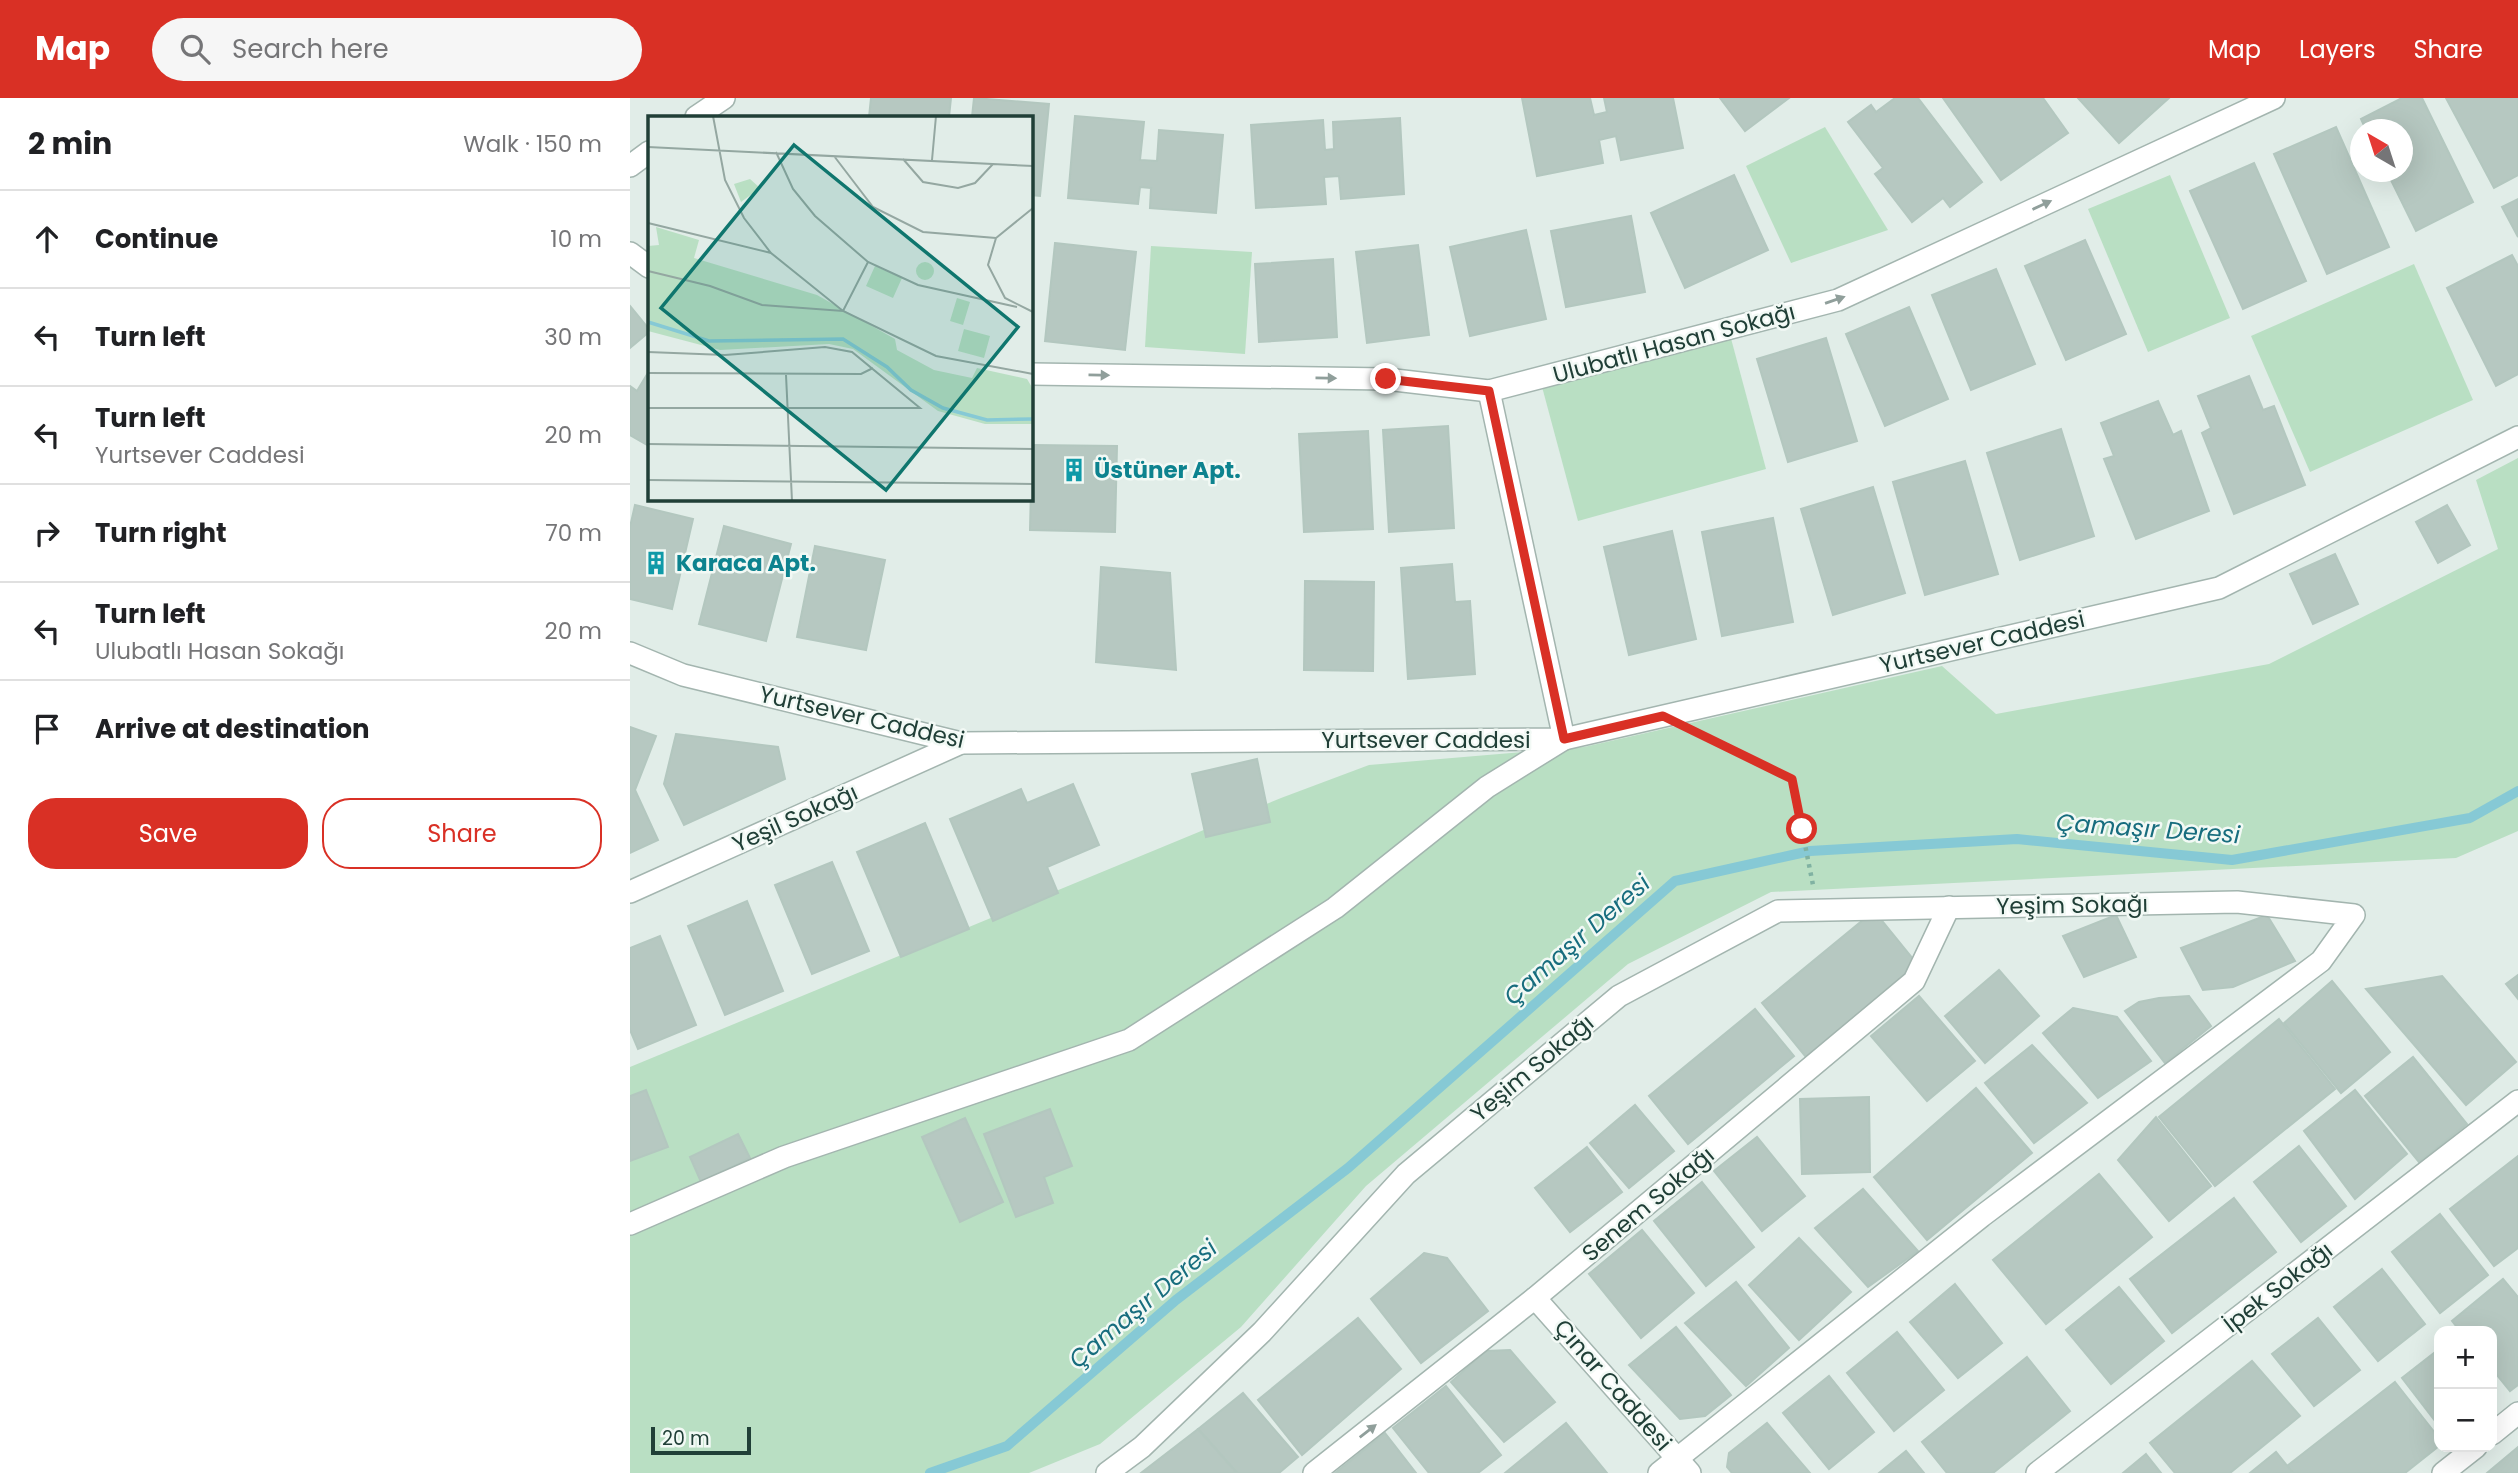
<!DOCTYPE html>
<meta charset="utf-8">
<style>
:root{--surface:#fff;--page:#f6f6f6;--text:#202124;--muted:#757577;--line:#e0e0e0;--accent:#d93025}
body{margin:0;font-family:Poppins,sans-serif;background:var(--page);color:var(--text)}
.controls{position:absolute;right:21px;bottom:21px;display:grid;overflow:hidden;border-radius:14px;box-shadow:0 7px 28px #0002}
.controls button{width:63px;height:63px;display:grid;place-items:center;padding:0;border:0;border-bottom:2px solid var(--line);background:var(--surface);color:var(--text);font:35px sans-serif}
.compass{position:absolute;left:1720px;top:21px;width:63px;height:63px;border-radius:50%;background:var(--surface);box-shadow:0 7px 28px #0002;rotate:321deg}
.scale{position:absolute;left:21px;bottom:18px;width:100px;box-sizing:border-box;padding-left:7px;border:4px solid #203f37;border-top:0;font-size:19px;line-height:24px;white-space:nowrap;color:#203f37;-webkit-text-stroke:5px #f2f9f5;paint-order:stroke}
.stop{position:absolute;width:21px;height:21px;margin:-16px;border:5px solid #d93025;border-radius:50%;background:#fff}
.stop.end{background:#d93025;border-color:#fff;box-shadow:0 2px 7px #0008}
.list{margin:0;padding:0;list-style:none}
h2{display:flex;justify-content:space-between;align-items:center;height:91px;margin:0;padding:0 28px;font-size:30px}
h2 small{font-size:23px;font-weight:400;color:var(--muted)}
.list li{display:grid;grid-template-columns:46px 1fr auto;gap:21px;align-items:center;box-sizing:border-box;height:98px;padding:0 28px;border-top:2px solid var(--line)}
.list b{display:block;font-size:26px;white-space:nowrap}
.list p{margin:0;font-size:23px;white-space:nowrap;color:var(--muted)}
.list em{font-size:23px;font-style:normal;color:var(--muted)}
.actions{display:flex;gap:14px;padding:21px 28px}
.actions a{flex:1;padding:16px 0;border:2px solid var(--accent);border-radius:28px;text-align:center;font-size:24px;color:var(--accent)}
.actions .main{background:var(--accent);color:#fff}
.icon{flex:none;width:38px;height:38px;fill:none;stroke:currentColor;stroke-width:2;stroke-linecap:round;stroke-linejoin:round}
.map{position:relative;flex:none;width:1888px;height:1375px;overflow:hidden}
header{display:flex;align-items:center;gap:42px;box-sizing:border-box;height:98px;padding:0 35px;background:var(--accent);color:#fff}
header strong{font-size:33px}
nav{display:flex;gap:38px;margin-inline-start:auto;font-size:24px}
.search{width:490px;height:63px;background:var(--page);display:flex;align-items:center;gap:18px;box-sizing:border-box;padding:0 24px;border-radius:38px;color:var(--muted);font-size:26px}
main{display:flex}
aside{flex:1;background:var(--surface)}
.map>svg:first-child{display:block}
</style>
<header>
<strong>Map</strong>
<div class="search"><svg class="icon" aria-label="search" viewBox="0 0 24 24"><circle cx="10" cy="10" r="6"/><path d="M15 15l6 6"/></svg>Search here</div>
<nav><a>Map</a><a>Layers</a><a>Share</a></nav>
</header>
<main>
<aside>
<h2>2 min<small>Walk · 150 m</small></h2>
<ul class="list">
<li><svg class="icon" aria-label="ahead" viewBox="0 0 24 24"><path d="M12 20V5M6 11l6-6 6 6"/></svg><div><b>Continue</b></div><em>10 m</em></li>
<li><svg class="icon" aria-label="left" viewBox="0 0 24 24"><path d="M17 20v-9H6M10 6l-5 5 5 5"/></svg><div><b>Turn left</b></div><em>30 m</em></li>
<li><svg class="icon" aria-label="left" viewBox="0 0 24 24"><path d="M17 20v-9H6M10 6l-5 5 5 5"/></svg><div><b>Turn left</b><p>Yurtsever Caddesi</p></div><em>20 m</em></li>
<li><svg class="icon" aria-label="right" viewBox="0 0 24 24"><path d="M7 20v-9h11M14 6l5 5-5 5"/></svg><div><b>Turn right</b></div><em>70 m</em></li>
<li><svg class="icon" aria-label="left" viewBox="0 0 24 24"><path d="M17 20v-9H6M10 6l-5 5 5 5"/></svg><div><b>Turn left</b><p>Ulubatlı Hasan Sokağı</p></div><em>20 m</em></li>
<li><svg class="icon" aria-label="arrive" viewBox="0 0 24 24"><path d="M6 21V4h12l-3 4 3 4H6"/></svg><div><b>Arrive at destination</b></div></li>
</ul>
<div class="actions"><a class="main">Save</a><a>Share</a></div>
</aside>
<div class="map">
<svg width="1888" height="1375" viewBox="0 0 1888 1375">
<rect width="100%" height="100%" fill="#e1ede8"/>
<!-- green -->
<g fill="#b9dfc3">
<path d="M 1195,29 L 1258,132 L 1161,165 L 1116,68 Z"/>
<path d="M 1540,77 L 1600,220 L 1518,254 L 1458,111 Z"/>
<path d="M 521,148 L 622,154 L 615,256 L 515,249 Z"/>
<path d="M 1784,166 L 1843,302 L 1680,374 L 1621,238 Z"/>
<path d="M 1099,233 L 1136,371 L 948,423 L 911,285 Z"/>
<path d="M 1888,360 L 1888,733 L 1826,760 L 1141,794 L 998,866 L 736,1088 L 611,1229 L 470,1346 L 399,1375 L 0,1375 L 0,969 L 651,700 L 739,667 L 954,649 L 1312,568 L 1366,616 L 1639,566 L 1868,451 L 1846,382 Z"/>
</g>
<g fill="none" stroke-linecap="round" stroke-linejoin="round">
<!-- stream -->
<path stroke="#86c9d5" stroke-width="10" d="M 300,1375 L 377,1348 L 546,1202 L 718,1070 L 1045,783 L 1180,753 L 1387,741 L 1602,762 L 1840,720 L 1888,693"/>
</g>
<!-- building -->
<g fill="#b6c8c1" stroke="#b3c7bf" stroke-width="2">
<path d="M 241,0 L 321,0 L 319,19 L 239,19 Z"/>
<path d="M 344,0 L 419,6 L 410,98 L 401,97 L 401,19 L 342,19 Z"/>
<path d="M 892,0 L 960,0 L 964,17 L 977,14 L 974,0 L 1043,0 L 1053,50 L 991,62 L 986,38 L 969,42 L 973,65 L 907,78 Z"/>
<path d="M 1090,0 L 1159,0 L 1115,33 Z"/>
<path d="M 1265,0 L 1288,0 L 1352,84 L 1320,109 L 1313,100 L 1282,124 L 1245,76 L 1253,70 L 1218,24 L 1241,7 L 1246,14 Z"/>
<path d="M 1313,0 L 1413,0 L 1438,35 L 1371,82 Z"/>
<path d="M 1448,0 L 1539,0 L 1489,45 Z"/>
<path d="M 1772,0 L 1792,0 L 1843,104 L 1786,133 L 1757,74 L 1772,74 L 1772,32 L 1736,32 L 1731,21 Z"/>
<path d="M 1816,0 L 1888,0 L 1888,77 L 1864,90 Z"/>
<path d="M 445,18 L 514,24 L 510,62 L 527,63 L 529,32 L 593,37 L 586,115 L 520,110 L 521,90 L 510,89 L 508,106 L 438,100 Z"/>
<path d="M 770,20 L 774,96 L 711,101 L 709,78 L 694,79 L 696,106 L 626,110 L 621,27 L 693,22 L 695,52 L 704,51 L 703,24 Z"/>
<path d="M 1706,29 L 1759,149 L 1697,176 L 1644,56 Z"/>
<path d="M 1624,65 L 1676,183 L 1613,211 L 1560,93 Z"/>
<path d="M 1104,77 L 1138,152 L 1055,190 L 1021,115 Z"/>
<path d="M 1888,101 L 1888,139 L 1872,109 Z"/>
<path d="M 1001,118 L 1015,194 L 936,209 L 921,133 Z"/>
<path d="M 896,132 L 916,221 L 840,238 L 820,149 Z"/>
<path d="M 1455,142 L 1496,236 L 1436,262 L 1395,168 Z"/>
<path d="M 425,145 L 506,154 L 495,252 L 415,243 Z"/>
<path d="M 788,147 L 799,237 L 737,245 L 726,154 Z"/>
<path d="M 1882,157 L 1888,168 L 1888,276 L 1866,288 L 1817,190 Z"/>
<path d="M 703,161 L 707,239 L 629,244 L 625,166 Z"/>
<path d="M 1366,171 L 1405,266 L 1341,292 L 1302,197 Z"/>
<path d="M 0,208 L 19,231 L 19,234 L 0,250 Z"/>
<path d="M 1279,209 L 1318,301 L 1255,328 L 1216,236 Z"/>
<path d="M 1196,240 L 1227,343 L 1158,364 L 1127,261 Z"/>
<path d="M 19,273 L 19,348 L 0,337 L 0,288 L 7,293 Z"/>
<path d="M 1619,278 L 1633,312 L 1644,308 L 1675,387 L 1604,416 L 1572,335 L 1581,330 L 1568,298 Z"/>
<path d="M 1528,303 L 1543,337 L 1551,333 L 1579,413 L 1506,441 L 1474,361 L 1484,358 L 1471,325 Z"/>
<path d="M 818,328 L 824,430 L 759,434 L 753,332 Z"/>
<path d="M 1431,331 L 1464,438 L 1390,462 L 1357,355 Z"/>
<path d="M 738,333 L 743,431 L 674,434 L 669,336 Z"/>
<path d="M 402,347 L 487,348 L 485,434 L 400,432 Z"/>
<path d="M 1335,363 L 1368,476 L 1295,497 L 1263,384 Z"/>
<path d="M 1243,389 L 1275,495 L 1203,517 L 1171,411 Z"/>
<path d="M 5,407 L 63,421 L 42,511 L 0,501 L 0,429 Z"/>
<path d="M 1817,407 L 1840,447 L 1808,465 L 1786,424 Z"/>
<path d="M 1143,420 L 1163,524 L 1092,538 L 1072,434 Z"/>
<path d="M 94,428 L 161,446 L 136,543 L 69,526 Z"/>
<path d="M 1042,433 L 1066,541 L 999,557 L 974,449 Z"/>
<path d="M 185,448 L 255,462 L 236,552 L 167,539 Z"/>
<path d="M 1705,456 L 1728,506 L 1683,526 L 1660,476 Z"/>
<path d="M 822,466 L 825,504 L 840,503 L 845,576 L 778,581 L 771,470 Z"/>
<path d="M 471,469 L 540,475 L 546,572 L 466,564 Z"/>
<path d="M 675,483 L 744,484 L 743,573 L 674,572 Z"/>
<path d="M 0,629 L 26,638 L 5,692 L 28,742 L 0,755 Z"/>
<path d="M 46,636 L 148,649 L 155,681 L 54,727 L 34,686 Z"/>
<path d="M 627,661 L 640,724 L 576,739 L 562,676 Z"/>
<path d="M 443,686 L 469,747 L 417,769 L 428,795 L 363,823 L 320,721 L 391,691 L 397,705 Z"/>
<path d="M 295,725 L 339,831 L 271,859 L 227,754 Z"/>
<path d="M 202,764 L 239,853 L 182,876 L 145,787 Z"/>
<path d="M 117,803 L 153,893 L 95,917 L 58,828 Z"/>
<path d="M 1244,813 L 1288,867 L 1176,959 L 1132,905 Z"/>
<path d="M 1486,817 L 1506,859 L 1454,879 L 1433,838 Z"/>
<path d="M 1637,817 L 1665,863 L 1603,889 L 1573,892 L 1551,850 Z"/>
<path d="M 30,838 L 66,927 L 8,951 L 0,932 L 0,850 Z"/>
<path d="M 1369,872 L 1409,918 L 1355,965 L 1315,918 Z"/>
<path d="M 1888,877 L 1888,901 L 1876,886 Z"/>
<path d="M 1812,878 L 1886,964 L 1836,1007 L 1736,891 Z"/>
<path d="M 1702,883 L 1760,954 L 1711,995 L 1654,925 Z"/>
<path d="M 1289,898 L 1345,963 L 1297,1003 L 1241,938 Z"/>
<path d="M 1559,898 L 1581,928 L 1535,965 L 1495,913 L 1509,904 L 1529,900 Z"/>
<path d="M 1443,910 L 1487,919 L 1521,963 L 1468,1000 L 1413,935 Z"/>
<path d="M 1125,911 L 1164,958 L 1058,1046 L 1019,998 Z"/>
<path d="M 1649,921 L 1705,991 L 1585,1088 L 1529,1019 Z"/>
<path d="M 1402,947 L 1457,1005 L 1404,1045 L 1355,985 Z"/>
<path d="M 1783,959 L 1837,1026 L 1789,1064 L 1735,998 Z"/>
<path d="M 1346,990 L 1402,1055 L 1297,1142 L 1244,1079 Z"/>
<path d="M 16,992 L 38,1049 L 0,1063 L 0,998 Z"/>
<path d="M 1725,992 L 1777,1056 L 1725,1101 L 1674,1033 Z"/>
<path d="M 1239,999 L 1240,1074 L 1172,1076 L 1170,1001 Z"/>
<path d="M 1005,1007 L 1044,1053 L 999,1090 L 960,1045 Z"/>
<path d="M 420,1011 L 442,1068 L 414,1079 L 423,1105 L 386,1119 L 354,1036 Z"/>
<path d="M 1526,1019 L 1581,1088 L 1539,1123 L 1488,1062 Z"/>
<path d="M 335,1020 L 373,1104 L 330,1124 L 292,1039 Z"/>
<path d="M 108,1036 L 120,1060 L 71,1084 L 60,1059 Z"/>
<path d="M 1127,1039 L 1175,1098 L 1132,1133 L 1084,1073 Z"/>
<path d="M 1669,1048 L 1716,1108 L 1671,1144 L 1624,1084 Z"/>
<path d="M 957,1049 L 992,1094 L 940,1134 L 905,1090 Z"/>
<path d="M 1888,1058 L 1888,1150 L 1864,1168 L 1820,1111 Z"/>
<path d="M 1469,1076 L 1522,1139 L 1416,1226 L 1363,1162 Z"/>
<path d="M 1072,1084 L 1124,1149 L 1076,1188 L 1024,1123 Z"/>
<path d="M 1233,1091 L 1288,1153 L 1238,1189 L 1185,1130 Z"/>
<path d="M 1604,1100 L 1646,1154 L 1542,1235 L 1500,1181 Z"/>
<path d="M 1810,1116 L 1858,1177 L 1810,1215 L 1762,1154 Z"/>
<path d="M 1012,1132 L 1064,1195 L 1011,1240 L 959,1176 Z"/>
<path d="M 1169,1140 L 1221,1194 L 1169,1242 L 1119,1187 Z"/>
<path d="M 794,1155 L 817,1160 L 858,1213 L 791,1265 L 741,1201 Z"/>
<path d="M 1752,1171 L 1795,1226 L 1748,1263 L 1704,1209 Z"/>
<path d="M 1873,1181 L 1888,1199 L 1888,1287 L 1880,1293 L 1862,1271 L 1862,1233 L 1830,1233 L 1822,1223 Z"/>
<path d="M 1106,1184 L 1159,1250 L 1116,1288 L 1055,1225 Z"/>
<path d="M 1325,1186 L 1372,1245 L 1328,1280 L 1280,1224 Z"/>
<path d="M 1489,1189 L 1534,1243 L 1481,1286 L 1436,1232 Z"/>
<path d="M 728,1220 L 771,1271 L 672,1357 L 628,1302 Z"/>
<path d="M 1688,1220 L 1730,1272 L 1684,1308 L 1642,1256 Z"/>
<path d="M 1046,1229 L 1101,1297 L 1075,1318 L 1050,1321 L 999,1267 Z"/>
<path d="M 1267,1234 L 1314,1292 L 1264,1333 L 1217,1275 Z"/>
<path d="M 1809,1251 L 1809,1328 L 1772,1280 Z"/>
<path d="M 880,1252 L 925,1304 L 874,1344 L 821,1284 L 856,1253 Z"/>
<path d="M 1397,1259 L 1440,1313 L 1363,1375 L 1317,1375 L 1292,1344 Z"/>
<path d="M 1622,1263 L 1670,1318 L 1600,1375 L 1545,1375 L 1520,1345 Z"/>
<path d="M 1199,1278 L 1244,1334 L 1199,1371 L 1153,1315 Z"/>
<path d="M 1765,1284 L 1809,1340 L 1809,1348 L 1775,1375 L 1663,1375 L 1657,1368 Z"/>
<path d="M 816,1288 L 871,1357 L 848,1375 L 799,1375 L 763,1330 Z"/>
<path d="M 613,1295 L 668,1359 L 649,1375 L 607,1375 L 568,1331 Z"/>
<path d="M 936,1325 L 977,1375 L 875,1375 Z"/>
<path d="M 1137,1325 L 1180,1375 L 1102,1375 L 1097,1369 L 1099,1355 Z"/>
<path d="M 568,1331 L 607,1375 L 511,1375 Z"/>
<path d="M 755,1335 L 786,1375 L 705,1375 Z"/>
<path d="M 1888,1349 L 1888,1375 L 1857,1375 Z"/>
<path d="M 1276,1353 L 1294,1375 L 1249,1375 Z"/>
<path d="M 1646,1354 L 1663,1375 L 1620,1375 Z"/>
<path d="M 1516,1356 L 1531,1375 L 1493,1375 Z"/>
</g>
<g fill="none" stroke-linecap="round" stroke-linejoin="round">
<!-- minor casing -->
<g stroke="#a3b5af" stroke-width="24">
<g id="minor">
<path d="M 0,155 L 19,169"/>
<path d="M 401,276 L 756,281 L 859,293 L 1208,202 L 1644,0"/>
<path d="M 0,555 L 53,577 L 331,645 L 934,641 L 1589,490 L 1888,339"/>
<path d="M 0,794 L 331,645"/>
<path d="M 0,1126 L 154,1059 L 499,942 L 705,810 L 857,689 L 934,641 L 859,293"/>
<path d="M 905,1200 L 1060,1375"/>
<path d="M 1862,1336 L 1888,1315"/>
<path d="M 477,1375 L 512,1349 L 632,1234 L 776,1076 L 989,898 L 1148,813 L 1607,804 L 1724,817 L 1691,863 L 1352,1118 L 1029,1375"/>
<path d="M 684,1375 L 905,1200 L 1284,883 L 1319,809"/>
<path d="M 1407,1375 L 1888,1003"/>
<path d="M 1813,1375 L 1846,1349"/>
</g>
</g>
<!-- tertiary casing -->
<g stroke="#a3b5af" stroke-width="24">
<g id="tertiary">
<path d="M 66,19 L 94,0"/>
<path d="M 0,68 L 19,54"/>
</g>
</g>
<!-- path -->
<path stroke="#80b2a2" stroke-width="4.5" stroke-dasharray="3.5 5" stroke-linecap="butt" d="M 1072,637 L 1162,681 L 1183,787"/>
<!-- minor -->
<use href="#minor" stroke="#fff" stroke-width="21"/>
<!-- tertiary -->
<use href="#tertiary" stroke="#fff" stroke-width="21"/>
</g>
<!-- one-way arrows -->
<defs><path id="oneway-solid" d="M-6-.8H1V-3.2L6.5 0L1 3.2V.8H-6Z" transform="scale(1.75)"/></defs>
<g fill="#909f9b">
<use href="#oneway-solid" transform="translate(1412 107) rotate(-25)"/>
<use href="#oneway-solid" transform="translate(1205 202) rotate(-19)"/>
<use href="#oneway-solid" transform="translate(469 277) rotate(1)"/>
<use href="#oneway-solid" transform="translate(696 280) rotate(1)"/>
<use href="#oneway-solid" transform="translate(738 1333) rotate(-38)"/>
</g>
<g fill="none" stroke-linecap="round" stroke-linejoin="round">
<!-- route -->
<path stroke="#d93025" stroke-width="9" d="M 756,281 L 859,293 L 934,641 L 1033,618 L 1162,681 L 1172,731"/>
</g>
<!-- icons -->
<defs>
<g id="building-bare" transform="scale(1.89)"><path d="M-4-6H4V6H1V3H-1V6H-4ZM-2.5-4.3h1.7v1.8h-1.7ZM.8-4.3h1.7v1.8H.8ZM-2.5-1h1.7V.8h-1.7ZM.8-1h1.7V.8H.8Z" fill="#0f9aa8" stroke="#f2f9f5" stroke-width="2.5" paint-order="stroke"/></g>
</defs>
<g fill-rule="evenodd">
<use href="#building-bare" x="444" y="372"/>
<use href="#building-bare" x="26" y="465"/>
</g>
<g text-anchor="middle" stroke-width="5" stroke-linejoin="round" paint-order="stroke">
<!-- street labels -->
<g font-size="23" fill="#203f37" stroke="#f2f9f5">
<text transform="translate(1044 245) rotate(-15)" y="8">Ulubatlı Hasan Sokağı</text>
<text transform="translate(1352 544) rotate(-13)" y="8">Yurtsever Caddesi</text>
<text transform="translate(232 619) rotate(13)" y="8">Yurtsever Caddesi</text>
<text x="796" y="650">Yurtsever Caddesi</text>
<text transform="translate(165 720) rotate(-24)" y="8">Yeşil Sokağı</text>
<text transform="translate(1442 807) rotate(-1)" y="8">Yeşim Sokağı</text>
<text transform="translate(902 970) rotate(-40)" y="8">Yeşim Sokağı</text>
<text transform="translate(1018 1106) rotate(-40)" y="8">Senem Sokağı</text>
<text transform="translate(1648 1189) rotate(-38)" y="8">İpek Sokağı</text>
<text transform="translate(983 1287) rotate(49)" y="8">Çınar Caddesi</text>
</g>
<!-- culture labels -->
<g font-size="23" font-weight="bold" fill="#0d838f" stroke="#f2f9f5" text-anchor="start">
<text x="464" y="380">Üstüner Apt.</text>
<text x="46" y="473">Karaca Apt.</text>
</g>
<!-- water labels -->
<g font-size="24" font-style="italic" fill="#176d7e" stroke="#f2f9f5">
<text transform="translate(1518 731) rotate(4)" y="8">Çamaşır Deresi</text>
<text transform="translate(947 842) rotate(-41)" y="8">Çamaşır Deresi</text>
<text transform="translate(513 1206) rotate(-40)" y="8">Çamaşır Deresi</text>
</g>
</g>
<!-- overview -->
<g transform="translate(18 18)">
<rect width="385" height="385" fill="#e1ede8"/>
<path d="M 102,63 L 112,72 L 93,86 L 86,68 ZM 8,111 L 51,124 L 46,142 L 169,179 L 247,223 L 249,234 L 286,254 L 324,262 L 329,252 L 379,263 L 385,273 L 385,308 L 337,308 L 290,295 L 205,233 L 181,228 L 72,234 L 0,215 L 0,130 L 11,129 ZM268 155a9 9 0 1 1 18 0a9 9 0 1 1-18 0ZM 227,150 L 254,162 L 245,182 L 218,170 ZM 309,182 L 322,186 L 315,209 L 302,205 ZM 316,213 L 342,220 L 336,242 L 310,235 Z" fill="#b9dfc3"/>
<path fill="none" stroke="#86c9d5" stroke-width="3.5" d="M 0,206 L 61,225 L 195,223 L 239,251 L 263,274 L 295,292 L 339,304 L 385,303"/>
<path fill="none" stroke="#94a7a1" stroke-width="2" d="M 65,0 L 77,64 L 96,102 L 123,137 L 195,195 L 288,240 L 385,258M 0,31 L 385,50M 128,36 L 145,73 L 167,100 L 220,146 L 270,169 L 369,191M 186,40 L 225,91 L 275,116 L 348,122M 255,43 L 275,66 L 310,72 L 327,67 L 345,48M 284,44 L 288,0M 385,92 L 348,122 L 340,149 L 357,182 L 385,196M 0,107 L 123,137M 0,155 L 62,170 L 114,189 L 195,195 L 220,146M 0,236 L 77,239 L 177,231 L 204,236 L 272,292 L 0,292M 0,257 L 213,258 L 225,252M 138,259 L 144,385M 0,328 L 385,333M 0,364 L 385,368"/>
<path fill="#0f766e" fill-opacity="0.15" stroke="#0f766e" stroke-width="3.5" d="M 146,29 L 370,211 L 238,374 L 13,192 Z"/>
<rect width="385" height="385" fill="none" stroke="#203f37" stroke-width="3.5"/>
</g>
</svg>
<div class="controls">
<button>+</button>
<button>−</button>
</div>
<svg class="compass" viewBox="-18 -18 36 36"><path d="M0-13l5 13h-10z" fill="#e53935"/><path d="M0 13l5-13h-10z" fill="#757577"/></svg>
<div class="scale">20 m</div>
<div class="stop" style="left:1172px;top:731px"></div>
<div class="stop end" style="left:756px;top:281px"></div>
</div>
</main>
